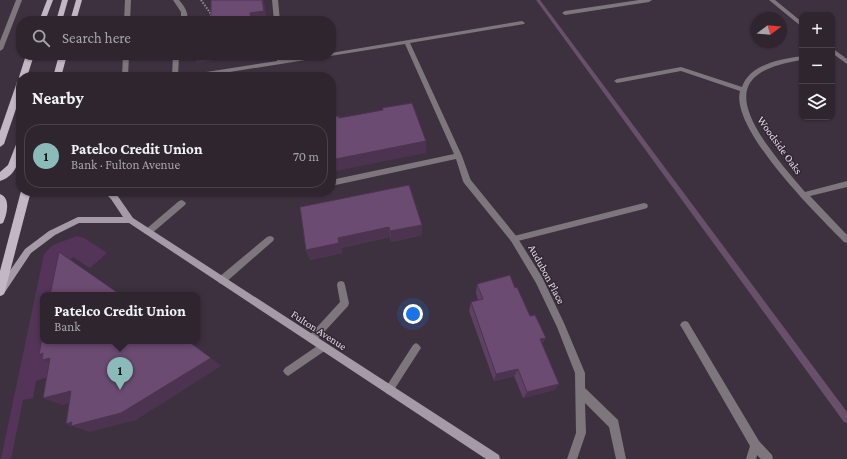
<!DOCTYPE html>
<meta charset="utf-8">
<style>
:root{--surface:#2e252f;--page:#3a313b;--text:#f1f3f6;--muted:#a7a5aa;--line:#49424b;--accent:#8bbbb9}
body{margin:0;font-family:"Crimson Pro",serif;background:var(--page);color:var(--text)}
.controls{position:absolute;right:12px;top:12px;display:grid;overflow:hidden;border-radius:8px;box-shadow:0 1px 3px #0004}
.controls button{width:36px;height:36px;display:grid;place-items:center;padding:0;border:0;border-bottom:1px solid var(--line);background:var(--surface);color:var(--text);font:20px sans-serif}
.compass{position:absolute;left:751px;top:12px;width:36px;height:36px;border-radius:50%;background:var(--surface);box-shadow:0 1px 3px #0004;rotate:74deg}
.you{position:absolute;left:413px;top:314px;width:14px;height:14px;margin:-10px;border:3px solid #fff;border-radius:50%;background:#1a73e8;box-shadow:0 0 0 6px #1a73e833}
.badge{display:grid;place-items:center;width:26px;height:26px;border-radius:50%;background:var(--accent);color:#111;font-size:13px;font-weight:700}
.pin{position:absolute;translate:-50% -33px;filter:drop-shadow(0 1px 2px #0008)}
.pin::after{content:'';position:absolute;top:21px;width:14px;height:12px;background:inherit;clip-path:polygon(0 0,100% 0,50% 100%)}
.popup{position:absolute;left:40px;top:292px;width:160px;height:52px;box-sizing:border-box;display:grid;place-content:center;border-radius:8px;background:var(--surface);filter:drop-shadow(0 1px 3px #0005);font-size:13px;white-space:nowrap;color:var(--muted)}
.popup b{font-size:15px;color:var(--text)}
.popup::after{content:'';position:absolute;left:50%;top:100%;margin-left:-8px;border:8px solid transparent;border-top-color:var(--surface)}
.list{margin:0;padding:0;list-style:none}
h2{display:flex;justify-content:space-between;align-items:center;height:52px;margin:0;padding:0 16px;font-size:17px}
h2 small{font-size:13px;font-weight:400;color:var(--muted)}
.list li{display:grid;grid-template-columns:26px 1fr auto;gap:12px;align-items:center;box-sizing:border-box;height:64px;margin:0 8px 8px;padding:0 8px;border:1px solid var(--line);border-radius:16px}
.list b{display:block;font-size:15px;white-space:nowrap}
.list p{margin:0;font-size:13px;white-space:nowrap;color:var(--muted)}
.list em{font-size:13px;font-style:normal;color:var(--muted)}
.icon{flex:none;width:22px;height:22px;fill:none;stroke:currentColor;stroke-width:2;stroke-linecap:round;stroke-linejoin:round}
.map{position:relative;flex:none;width:847px;height:459px;overflow:hidden}
.search{position:absolute;background:var(--surface);box-shadow:0 1px 3px #0004;left:16px;top:16px;width:320px;height:44px;display:flex;align-items:center;gap:10px;box-sizing:border-box;padding:0 14px;border-radius:16px;color:var(--muted);font-size:15px}
.panel{position:absolute;background:var(--surface);box-shadow:0 1px 3px #0004;left:16px;top:72px;width:320px;height:124px;border-radius:16px}
.map>svg:first-child{display:block}
</style>
<div class="map">
<svg width="847" height="459" viewBox="0 0 847 459">
<rect width="100%" height="100%" fill="#3d313f"/>
<!-- green -->
<path fill="#543559" d="M 77,236 L 84,238 L 107,253 L 90,268 L 73,257 L 69,261 L 58,295 L 43,295 L 43,341 L 50,362 L 48,377 L 36,381 L 33,398 L 23,400 L 11,459 L 1,459 L 44,254 L 53,245 Z"/>
<g fill="none" stroke-linecap="round" stroke-linejoin="round">
<!-- stream -->
<path fill="#68506b" fill-rule="evenodd" d="M 536,0 L 540,0 L 847,412 L 847,423 L 844,422 Z"/>
<!-- path -->
<path stroke="#928994" stroke-width="2" stroke-dasharray="1.5 1.5" stroke-linecap="butt" d="M 201,0 L 211,14 L 211,21"/>
<!-- lane -->
<g fill="#7d777d" fill-rule="evenodd">
<path d="M 173,0 L 179,0 C 184,6 189,12 187,21 L 181,21 L 181,12 Z"/>
<path d="M 272,0 L 278,0 L 280,21 L 274,21 Z"/>
<path d="M 522,21 L 525,23 L 524,24 L 410,43 L 462,156 L 471,181 L 467,184 L 463,181 L 456,159 L 331,186 L 331,180 L 454,154 L 405,44 L 199,77 L 184,77 L 187,75 L 277,61 L 277,55 L 283,55 L 283,60 L 316,55 L 331,55 L 331,53 Z"/>
<path d="M 173,55 L 179,55 L 178,77 L 172,77 Z"/>
<path d="M 182,200 L 186,203 L 185,205 L 151,234 L 145,234 L 144,232 L 145,230 L 179,201 Z"/>
<path d="M 644,203 L 647,204 L 648,206 L 647,208 L 644,209 L 514,242 L 511,241 L 510,239 L 511,237 L 514,236 Z"/>
<path d="M 270,236 L 273,237 L 274,239 L 273,241 L 225,283 L 222,284 L 219,283 L 218,280 L 219,277 L 267,237 Z"/>
<path d="M 341,281 L 344,282 L 345,285 L 349,303 L 348,306 L 315,342 L 312,343 L 309,342 L 307,339 L 309,336 L 340,302 L 337,285 L 338,282 Z"/>
<path d="M 685,321 L 688,322 L 759,441 L 772,455 L 773,459 L 761,459 L 757,455 L 756,459 L 746,459 L 750,446 L 682,328 L 680,325 L 682,322 Z"/>
<path d="M 323,342 L 326,344 L 328,347 L 326,350 L 291,374 L 288,376 L 285,374 L 283,371 L 285,368 Z"/>
<path d="M 416,343 L 419,345 L 421,348 L 419,351 L 392,393 L 389,395 L 386,393 L 384,390 L 386,387 L 413,345 Z"/>
</g>
<!-- street -->
<g fill="#7d777d" fill-rule="evenodd">
<path d="M 16,0 L 22,0 L 3,49 L 0,51 L 0,41 Z"/>
<path d="M 125,0 L 131,0 L 130,21 L 124,21 Z"/>
<path d="M 639,0 L 652,0 L 649,2 L 565,15 L 562,13 L 565,11 Z"/>
<path d="M 769,0 L 775,0 L 802,22 L 802,27 Z"/>
<path d="M 832,48 L 847,59 L 847,64 L 832,53 Z"/>
<path d="M 123,55 L 129,55 L 128,77 L 122,77 Z"/>
<path d="M 802,56 L 802,60 C 743,69 731,92 765,142 C 777,159 791,176 805,192 L 847,181 L 847,187 L 810,196 L 847,235 L 847,243 L 844,242 C 818,216 730,129 740,91 L 681,71 L 617,83 L 614,81 L 617,79 L 681,67 L 742,87 C 750,64 781,59 802,56 Z"/>
<path d="M 467,178 L 470,179 L 517,237 L 542,277 L 564,323 L 585,373 L 585,388 L 618,420 L 626,459 L 616,459 L 609,427 L 585,403 L 586,433 L 577,459 L 567,459 L 576,433 L 575,373 L 557,327 L 536,283 L 511,241 L 464,183 L 463,181 L 464,179 Z"/>
</g>
<!-- secondary -->
<g fill="#a49ba6" fill-rule="evenodd">
<path d="M 58,71 L 69,76 L 70,77 C 64,77 59,77 55,73 Z"/>
<path d="M 103,191 L 112,191 L 117,195 L 133,218 L 499,455 L 500,459 L 486,459 L 129,223 L 79,223 L 55,235 L 31,253 L 3,295 L 0,296 L 0,285 L 25,249 L 49,231 L 78,217 L 123,217 L 111,199 Z"/>
</g>
<!-- primary -->
<g fill="#c3b7c5" fill-rule="evenodd">
<path d="M 47,0 L 53,0 L 45,21 L 39,21 Z"/>
<path d="M 62,0 L 68,0 L 62,21 L 56,21 Z"/>
<path d="M 76,0 L 82,0 L 76,21 L 70,21 Z"/>
<path d="M 26,55 L 34,55 L 27,77 L 21,77 L 21,79 L 19,77 Z"/>
<path d="M 59,55 L 67,55 L 61,77 L 53,77 Z"/>
<path d="M 21,79 L 21,94 L 4,144 L 0,147 L 0,131 L 17,82 Z"/>
<path d="M 21,139 C 21,155 19,175 0,181 L 0,172 L 8,165 L 17,142 Z"/>
<path d="M 21,191 L 31,191 L 5,291 L 4,294 L 0,296 L 0,271 Z"/>
<path d="M 0,194 C 11,198 7,214 3,223 L 0,224 Z"/>
</g>
</g>
<!-- wall -->
<g fill="#5d4062">
<path d="M 300,207 L 422,225 L 422,235 L 391,242 L 390,237 L 341,248 L 342,253 L 310,260 L 306,250 Z"/>
<path d="M 477,284 L 515,288 L 542,344 L 559,384 L 554,390 L 523,398 L 514,376 L 494,381 L 469,311 L 471,302 L 478,300 L 476,293 Z"/>
</g>
<!-- shaded-wall -->
<g fill="#4c3450">
<path d="M 262,0 L 264,0 L 267,21 L 251,21 L 250,13 Z"/>
<path d="M 193,55 L 247,55 L 197,63 Z"/>
<path d="M 426,141 L 426,153 L 331,172 L 331,160 Z"/>
<path d="M 422,225 L 422,235 L 391,242 L 390,231 Z"/>
<path d="M 389,227 L 390,237 L 341,248 L 342,253 L 310,260 L 306,250 L 338,238 Z"/>
<path d="M 546,338 L 541,346 L 540,339 Z"/>
<path d="M 43,353 L 61,362 L 60,369 L 42,360 L 47,359 L 39,355 Z"/>
<path d="M 211,358 L 221,366 L 136,420 L 89,432 L 66,424 L 72,422 Z"/>
<path d="M 518,369 L 514,376 L 494,381 L 496,374 Z"/>
<path d="M 559,384 L 554,390 L 523,398 L 527,392 Z"/>
<path d="M 71,391 L 88,398 L 62,405 L 43,398 Z"/>
</g>
<!-- building -->
<g fill="#6c4b72" stroke="#4c3450">
<path d="M 211,0 L 262,0 L 264,11 L 250,13 L 251,21 L 205,21 L 211,20 Z"/>
<path d="M 273,72 L 274,77 L 243,77 Z"/>
<path d="M 412,103 L 426,141 L 331,160 L 331,117 L 338,116 L 339,118 L 383,110 L 382,108 Z"/>
<path d="M 409,185 L 422,225 L 390,231 L 389,227 L 338,238 L 339,243 L 306,250 L 300,207 Z"/>
<path d="M 59,252 L 121,295 L 50,295 Z"/>
<path d="M 510,275 L 515,288 L 517,287 L 530,316 L 535,315 L 546,338 L 540,339 L 559,384 L 527,392 L 518,369 L 496,374 L 471,302 L 483,299 L 477,284 Z"/>
<path d="M 43,332 L 43,341 L 188,341 L 211,358 L 121,413 L 71,426 L 72,422 L 66,424 L 71,391 L 43,398 L 50,358 L 42,360 L 43,353 L 39,355 Z"/>
</g>
<g text-anchor="middle" stroke-width="3" stroke-linejoin="round" paint-order="stroke">
<!-- street labels -->
<g font-size="11" fill="#e0d9e1" stroke="#322734">
<text transform="translate(780 145) rotate(54)" y="4">Woodside Oaks</text>
<text transform="translate(547 274) rotate(62)" y="4">Audubon Place</text>
<text transform="translate(319 330) rotate(33)" y="4">Fulton Avenue</text>
</g>
</g>
</svg>
<div class="controls">
<button>+</button>
<button>−</button>
<button><svg class="icon" aria-label="layers" viewBox="0 0 24 24"><path d="M12 4l9 5-9 5-9-5zM3 14l9 5 9-5"/></svg></button>
</div>
<svg class="compass" viewBox="-18 -18 36 36"><path d="M0-13l5 13h-10z" fill="#e53935"/><path d="M0 13l5-13h-10z" fill="#a7a5aa"/></svg>
<div class="you"></div>
<div class="pin badge" style="left:120px;top:390px">1</div>
<div class="popup"><b>Patelco Credit Union</b>Bank</div>
<div class="search"><svg class="icon" aria-label="search" viewBox="0 0 24 24"><circle cx="10" cy="10" r="6"/><path d="M15 15l6 6"/></svg>Search here</div>
<section class="panel">
<h2>Nearby<small></small></h2>
<ul class="list">
<li><span class="badge">1</span><div><b>Patelco Credit Union</b><p>Bank · Fulton Avenue</p></div><em>70 m</em></li>
</ul>
</section>
</div>
